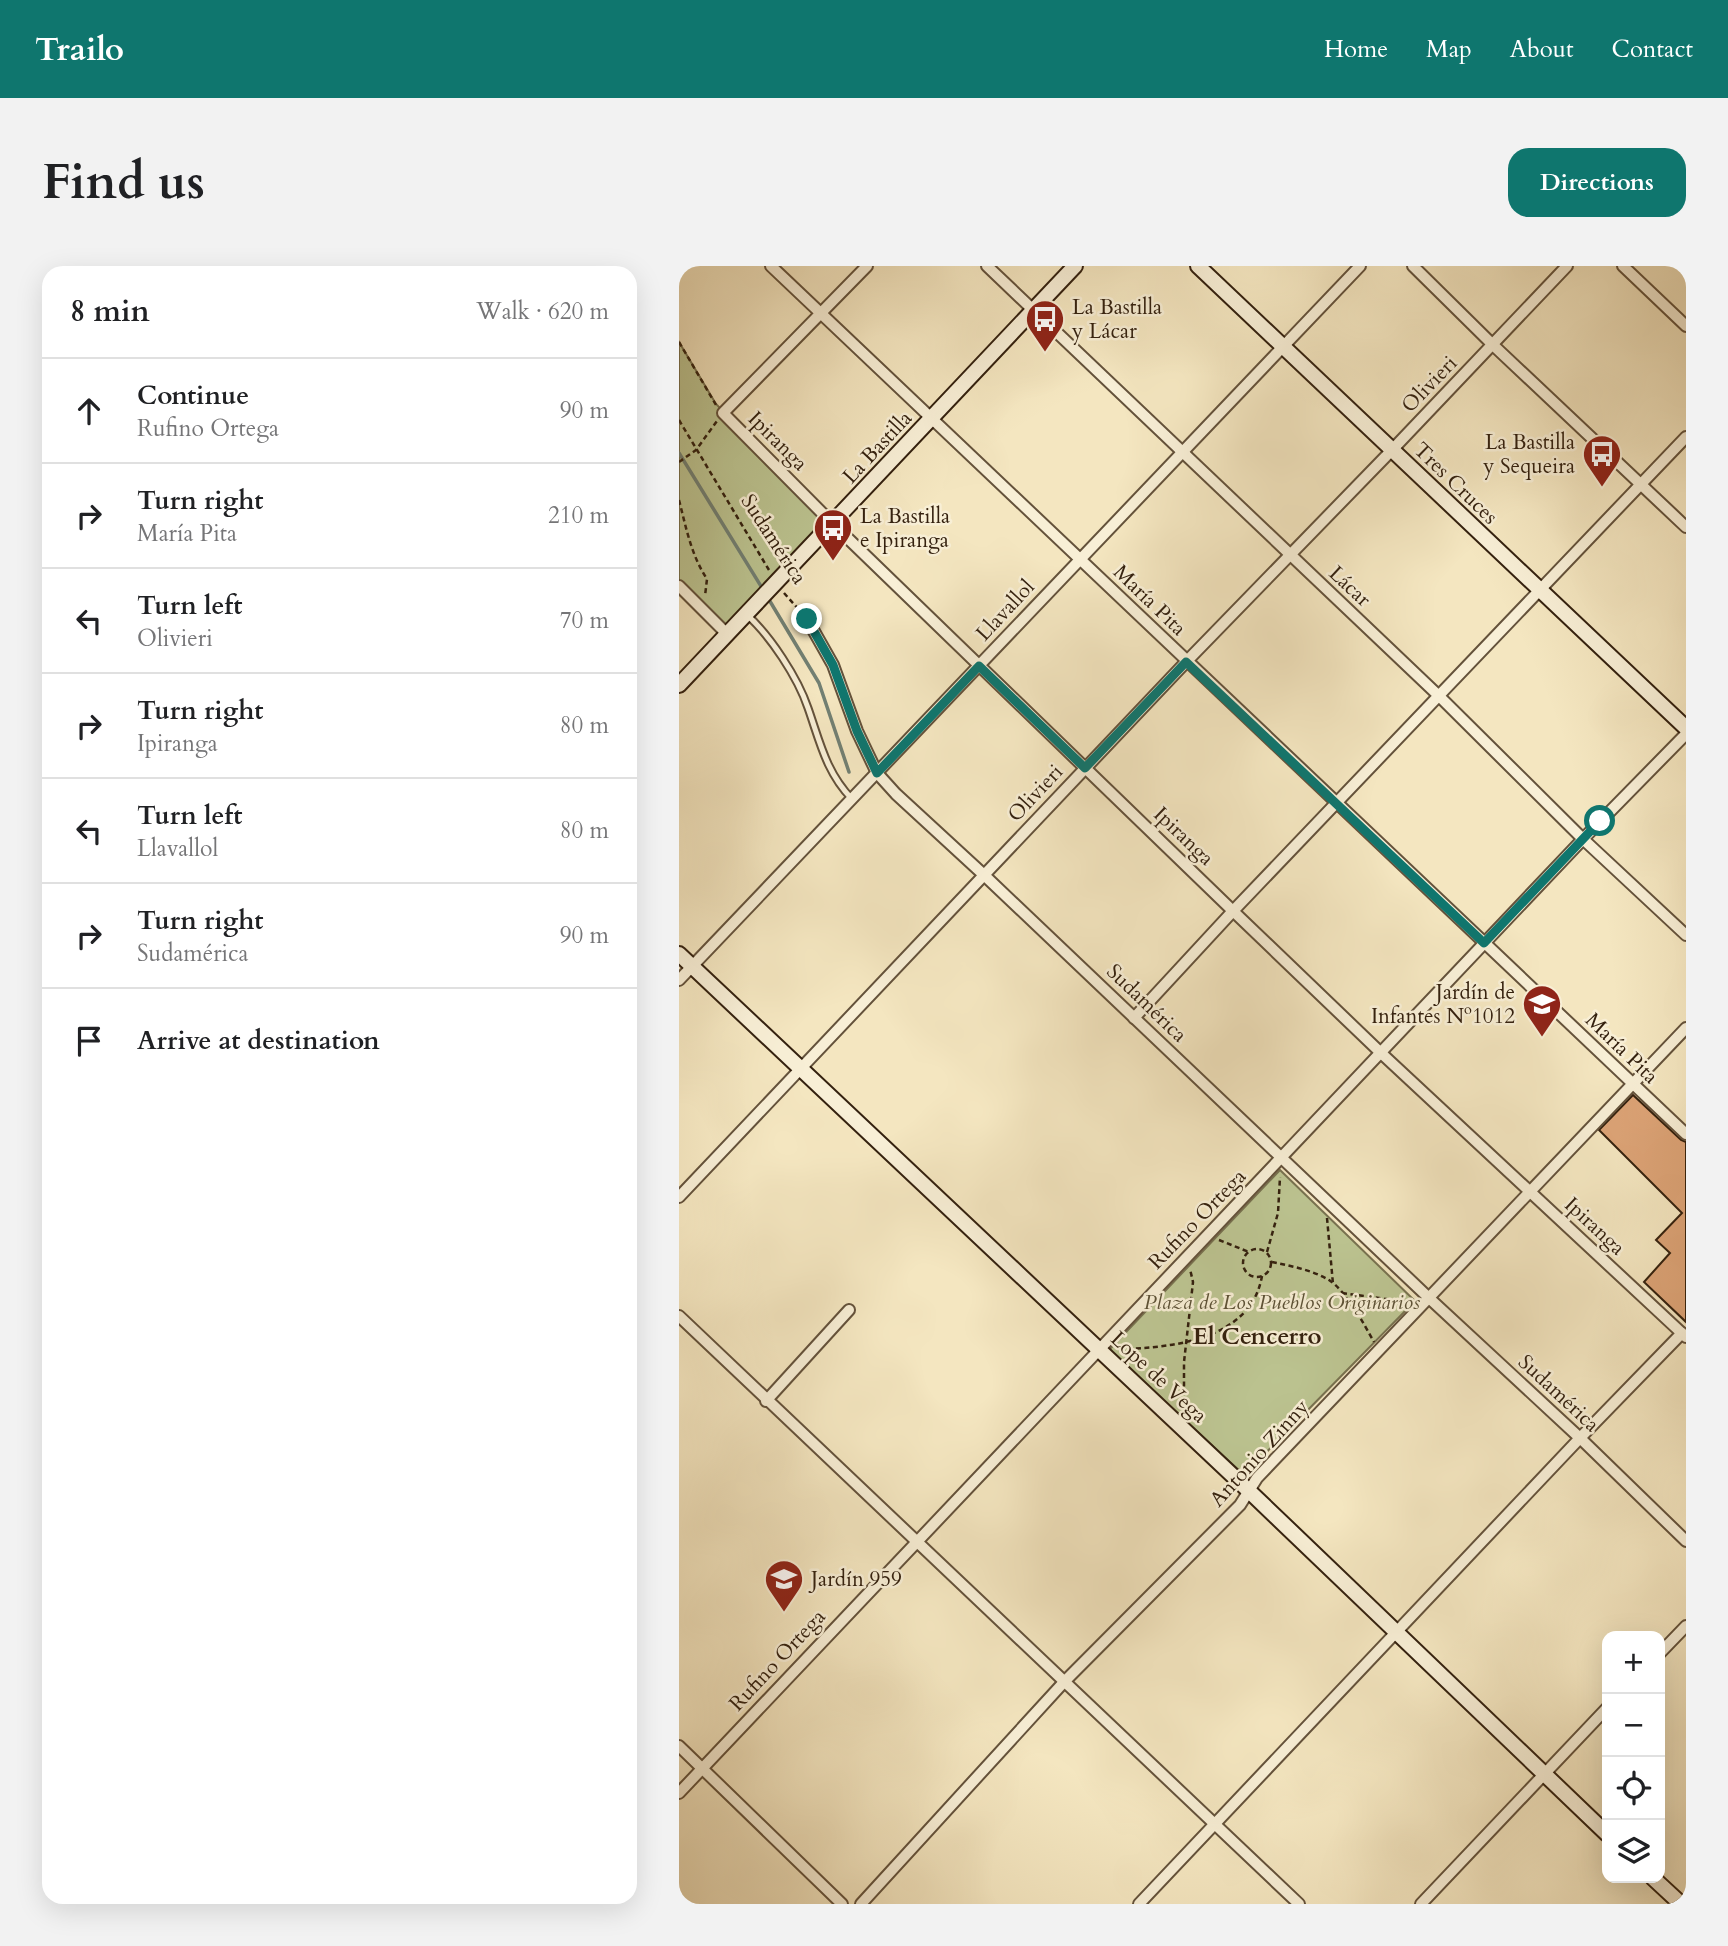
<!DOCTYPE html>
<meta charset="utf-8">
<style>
:root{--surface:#fff;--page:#f2f2f2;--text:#202124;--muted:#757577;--line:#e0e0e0;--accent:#0f766e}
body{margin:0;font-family:Cardo,serif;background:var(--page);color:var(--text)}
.controls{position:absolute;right:21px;bottom:21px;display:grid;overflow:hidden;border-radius:14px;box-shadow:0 7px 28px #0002}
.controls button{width:63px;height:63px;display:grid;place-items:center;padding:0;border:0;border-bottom:2px solid var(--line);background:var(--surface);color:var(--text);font:35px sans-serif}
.stop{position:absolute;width:21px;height:21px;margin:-16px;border:5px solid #0f766e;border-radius:50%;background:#fff}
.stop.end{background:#0f766e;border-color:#fff;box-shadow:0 2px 7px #0008}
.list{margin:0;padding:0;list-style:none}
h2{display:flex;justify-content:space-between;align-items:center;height:91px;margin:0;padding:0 28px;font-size:30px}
h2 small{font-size:23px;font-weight:400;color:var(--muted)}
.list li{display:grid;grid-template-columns:46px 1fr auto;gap:21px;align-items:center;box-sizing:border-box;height:105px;padding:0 28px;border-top:2px solid var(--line)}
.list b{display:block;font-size:26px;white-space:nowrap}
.list p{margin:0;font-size:23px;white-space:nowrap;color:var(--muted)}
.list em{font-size:23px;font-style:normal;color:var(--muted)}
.icon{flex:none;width:38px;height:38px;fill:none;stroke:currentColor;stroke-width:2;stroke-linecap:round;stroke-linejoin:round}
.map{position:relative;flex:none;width:1007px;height:1638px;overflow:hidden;border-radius:21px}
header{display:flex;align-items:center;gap:42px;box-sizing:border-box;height:98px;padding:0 35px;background:var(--accent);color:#fff}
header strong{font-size:33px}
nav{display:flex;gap:38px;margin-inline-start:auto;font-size:24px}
.intro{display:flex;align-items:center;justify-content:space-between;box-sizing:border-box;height:168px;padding:0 42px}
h1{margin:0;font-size:49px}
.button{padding:18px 32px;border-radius:21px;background:var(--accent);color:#fff;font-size:24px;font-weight:700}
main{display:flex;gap:42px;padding:0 42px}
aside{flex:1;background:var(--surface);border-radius:21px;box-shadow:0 7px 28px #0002}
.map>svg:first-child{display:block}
</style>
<header>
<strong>Trailo</strong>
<nav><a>Home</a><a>Map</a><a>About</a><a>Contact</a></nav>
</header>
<div class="intro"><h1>Find us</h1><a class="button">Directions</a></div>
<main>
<aside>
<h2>8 min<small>Walk · 620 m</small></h2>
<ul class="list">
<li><svg class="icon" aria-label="ahead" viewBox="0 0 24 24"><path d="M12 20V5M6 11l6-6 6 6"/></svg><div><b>Continue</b><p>Rufino Ortega</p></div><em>90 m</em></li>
<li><svg class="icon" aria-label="right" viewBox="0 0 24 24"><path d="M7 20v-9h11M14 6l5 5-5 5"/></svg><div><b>Turn right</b><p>María Pita</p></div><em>210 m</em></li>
<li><svg class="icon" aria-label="left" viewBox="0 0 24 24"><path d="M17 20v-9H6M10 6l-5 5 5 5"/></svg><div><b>Turn left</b><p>Olivieri</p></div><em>70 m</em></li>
<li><svg class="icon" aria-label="right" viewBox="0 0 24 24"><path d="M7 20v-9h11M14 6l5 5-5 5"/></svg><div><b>Turn right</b><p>Ipiranga</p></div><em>80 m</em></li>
<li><svg class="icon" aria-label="left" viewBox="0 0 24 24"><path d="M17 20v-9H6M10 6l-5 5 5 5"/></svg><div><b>Turn left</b><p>Llavallol</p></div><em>80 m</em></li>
<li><svg class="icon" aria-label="right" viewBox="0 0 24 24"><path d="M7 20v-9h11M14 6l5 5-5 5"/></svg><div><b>Turn right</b><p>Sudamérica</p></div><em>90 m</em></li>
<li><svg class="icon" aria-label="arrive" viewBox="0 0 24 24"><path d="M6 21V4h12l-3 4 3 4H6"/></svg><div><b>Arrive at destination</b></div></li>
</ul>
</aside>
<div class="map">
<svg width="1007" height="1638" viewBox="0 0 1007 1638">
<defs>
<filter id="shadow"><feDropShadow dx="7" dy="4.5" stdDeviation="0" flood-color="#0004"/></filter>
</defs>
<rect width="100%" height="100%" fill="#f4e6c0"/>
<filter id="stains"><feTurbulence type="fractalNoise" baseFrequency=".00286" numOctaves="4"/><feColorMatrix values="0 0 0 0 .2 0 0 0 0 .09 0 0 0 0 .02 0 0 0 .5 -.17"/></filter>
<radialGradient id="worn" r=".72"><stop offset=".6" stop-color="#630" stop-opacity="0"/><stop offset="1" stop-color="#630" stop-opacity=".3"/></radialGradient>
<!-- green -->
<g fill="#bcc491" stroke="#787250" stroke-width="2">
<path d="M 0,76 L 37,138 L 154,258 L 49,369 L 0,320 Z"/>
<path d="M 601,904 L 736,1035 L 565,1209 L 430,1084 Z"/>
</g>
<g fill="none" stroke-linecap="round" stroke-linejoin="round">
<!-- stream -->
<g stroke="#728073" stroke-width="3.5">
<path d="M 0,187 L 85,325"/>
<path d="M 89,332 L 140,417 L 170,506"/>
</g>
</g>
<!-- building -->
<path fill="#dca376" stroke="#34210f" stroke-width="2" filter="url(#shadow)" d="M 954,829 L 1002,874 L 1007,876 L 1007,1056 L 965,1016 L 991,987 L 977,974 L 1003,947 L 920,864 Z"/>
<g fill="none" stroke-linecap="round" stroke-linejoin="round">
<!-- lane casing -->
<g stroke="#64523b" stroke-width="9">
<path id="lane" d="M 67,348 C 91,369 119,412 129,442 C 141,476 147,506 173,533"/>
</g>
<!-- street casing -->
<g stroke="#64523b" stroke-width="14">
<g id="street">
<path d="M 92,0 L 1007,868"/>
<path d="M 188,0 L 44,147 L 154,258 L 554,645 L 702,787 L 1007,1071"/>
<path d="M 308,0 L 760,430 L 904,573 L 1007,669"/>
<path d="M 734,0 L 814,79 L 1007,261"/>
<path d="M 944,0 L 1007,60"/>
<path d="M 0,320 L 49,369"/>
<path d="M 128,353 L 154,399 L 178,465 L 198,507 L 217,528 L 305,609 L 750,1032 L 901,1172 L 1007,1275"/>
<path d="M 0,714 L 681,0"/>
<path d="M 455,752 L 554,645 L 1007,171"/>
<path d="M 0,931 L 507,396 L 713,184 L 888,0"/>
<path d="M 0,1050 L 620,1638"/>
<path d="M 87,1135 L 170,1044"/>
<path d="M 981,1387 L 1007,1360"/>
<path d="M 0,1480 L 163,1638"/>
<path d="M 0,1527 L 904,573 L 1007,468"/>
<path d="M 182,1638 L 385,1416 L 561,1239 L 578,1212 L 1007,762"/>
<path d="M 460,1638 L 901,1172 L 1003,1067"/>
<path d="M 742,1638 L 928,1442"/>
</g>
</g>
<!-- secondary casing -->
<g stroke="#34210f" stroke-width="18">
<g id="secondary">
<path d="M 519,0 L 1007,462"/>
<path d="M 0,419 L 396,0"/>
<path d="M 0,688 L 570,1225 L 928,1568"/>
<path d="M 974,1612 L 1002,1638"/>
</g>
</g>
<!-- path -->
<g stroke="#34210f" stroke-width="2.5" stroke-dasharray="5 3.5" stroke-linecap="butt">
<path d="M 0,76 L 37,139"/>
<path d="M 0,154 L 90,304"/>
<path d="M 0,196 L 17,184 L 38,155"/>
<path d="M 0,234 C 7,261 12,289 28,313 L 26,330"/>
<path d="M 105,327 L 122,346"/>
<path d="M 648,952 L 654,1018"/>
<path d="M 540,974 L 570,986"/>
<circle cx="578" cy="997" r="14"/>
<path d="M 588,986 L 599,947 L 601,911"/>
<path d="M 593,996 C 612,1000 633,1004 650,1014 C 667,1025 685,1058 695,1076"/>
<path d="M 663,1027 L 729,1036"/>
<path d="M 440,1083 C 493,1082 572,1074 583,1010"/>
<path d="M 505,1146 L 505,1096 L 513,1025 L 514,1016 L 511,1003"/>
</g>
<!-- lane -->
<use href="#lane" stroke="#f8efd6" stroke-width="5"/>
<!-- street -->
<use href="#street" stroke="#f8efd6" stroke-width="10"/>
<!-- secondary -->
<use href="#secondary" stroke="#f8efd6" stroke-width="14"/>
</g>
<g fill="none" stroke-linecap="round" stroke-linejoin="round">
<!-- route -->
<path stroke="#0f766e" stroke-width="9" d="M 128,353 L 154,399 L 178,465 L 198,507 L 300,400 L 406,502 L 507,396 L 805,677 L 921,555"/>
</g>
<!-- icons -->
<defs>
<g id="bus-pin" transform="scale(2.0125)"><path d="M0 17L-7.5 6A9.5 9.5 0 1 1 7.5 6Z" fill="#8f2418" stroke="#f8efd6"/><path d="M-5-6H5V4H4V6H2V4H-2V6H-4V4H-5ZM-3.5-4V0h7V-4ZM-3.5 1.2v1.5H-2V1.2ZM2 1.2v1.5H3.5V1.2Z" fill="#fff"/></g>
<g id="school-pin" transform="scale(2.0125)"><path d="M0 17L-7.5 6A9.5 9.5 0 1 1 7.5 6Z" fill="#8f2418" stroke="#f8efd6"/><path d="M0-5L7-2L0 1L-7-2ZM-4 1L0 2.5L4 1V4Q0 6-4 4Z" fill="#fff"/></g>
</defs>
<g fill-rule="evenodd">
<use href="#bus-pin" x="366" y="53"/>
<use href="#bus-pin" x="923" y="188"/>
<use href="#bus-pin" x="154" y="262"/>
<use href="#school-pin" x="863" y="738"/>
<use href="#school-pin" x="105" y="1313"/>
</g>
<g text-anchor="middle" stroke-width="5" stroke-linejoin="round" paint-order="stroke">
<!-- poi labels -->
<g font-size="21" fill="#34210f" stroke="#f8efd6" text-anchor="start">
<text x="393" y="48">La Bastilla<tspan x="393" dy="24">y Lácar</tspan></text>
<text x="896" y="183" text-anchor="end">La Bastilla<tspan x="896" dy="24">y Sequeira</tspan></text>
<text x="181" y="257">La Bastilla<tspan x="181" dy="24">e Ipiranga</tspan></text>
<text x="836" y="733" text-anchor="end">Jardín de<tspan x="836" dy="24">Infantes Nº1012</tspan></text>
<text x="132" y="1320">Jardín 959</text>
</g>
<!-- street labels -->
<g font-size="21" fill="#34210f" stroke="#f8efd6">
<text transform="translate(750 118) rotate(-46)" y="7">Olivieri</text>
<text transform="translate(99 175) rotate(45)" y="7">Ipiranga</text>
<text transform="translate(198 181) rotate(-47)" y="7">La Bastilla</text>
<text transform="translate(777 217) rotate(44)" y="7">Tres Cruces</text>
<text transform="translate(95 273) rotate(57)" y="7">Sudamérica</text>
<text transform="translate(671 320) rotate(43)" y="7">Lácar</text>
<text transform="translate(471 334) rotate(44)" y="7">María Pita</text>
<text transform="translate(326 344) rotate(-47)" y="7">Llavallol</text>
<text transform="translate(356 527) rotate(-47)" y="7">Olivieri</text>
<text transform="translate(505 570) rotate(44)" y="7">Ipiranga</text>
<text transform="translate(468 737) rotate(44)" y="7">Sudamérica</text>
<text transform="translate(943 782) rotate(44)" y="7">María Pita</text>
<text transform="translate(518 953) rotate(-46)" y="7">Rufino Ortega</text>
<text transform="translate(916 960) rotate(43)" y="7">Ipiranga</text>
<text transform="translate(480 1111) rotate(43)" y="7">Lope de Vega</text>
<text transform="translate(880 1127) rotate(43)" y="7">Sudamérica</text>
<text transform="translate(580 1187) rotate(-48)" y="7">Antonio Zinny</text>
<text transform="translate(98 1394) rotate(-47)" y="7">Rufino Ortega</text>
</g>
<!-- park labels -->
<g font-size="21" font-style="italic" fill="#5d5236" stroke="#f8efd6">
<text x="603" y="1043">Plaza de Los Pueblos Originarios</text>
</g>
<!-- quarter labels -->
<g font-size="24" font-weight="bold" fill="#34210f" stroke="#f8efd6">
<text x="578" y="1078">El Cencerro</text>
</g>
</g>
<rect width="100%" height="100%" filter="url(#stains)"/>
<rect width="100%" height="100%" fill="url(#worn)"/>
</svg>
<div class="controls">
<button>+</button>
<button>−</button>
<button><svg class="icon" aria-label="locate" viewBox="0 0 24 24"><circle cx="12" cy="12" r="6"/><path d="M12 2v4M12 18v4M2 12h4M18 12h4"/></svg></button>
<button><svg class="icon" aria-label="layers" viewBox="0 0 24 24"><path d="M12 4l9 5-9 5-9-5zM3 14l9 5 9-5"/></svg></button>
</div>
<div class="stop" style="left:921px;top:555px"></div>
<div class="stop end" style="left:128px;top:353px"></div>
</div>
</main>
